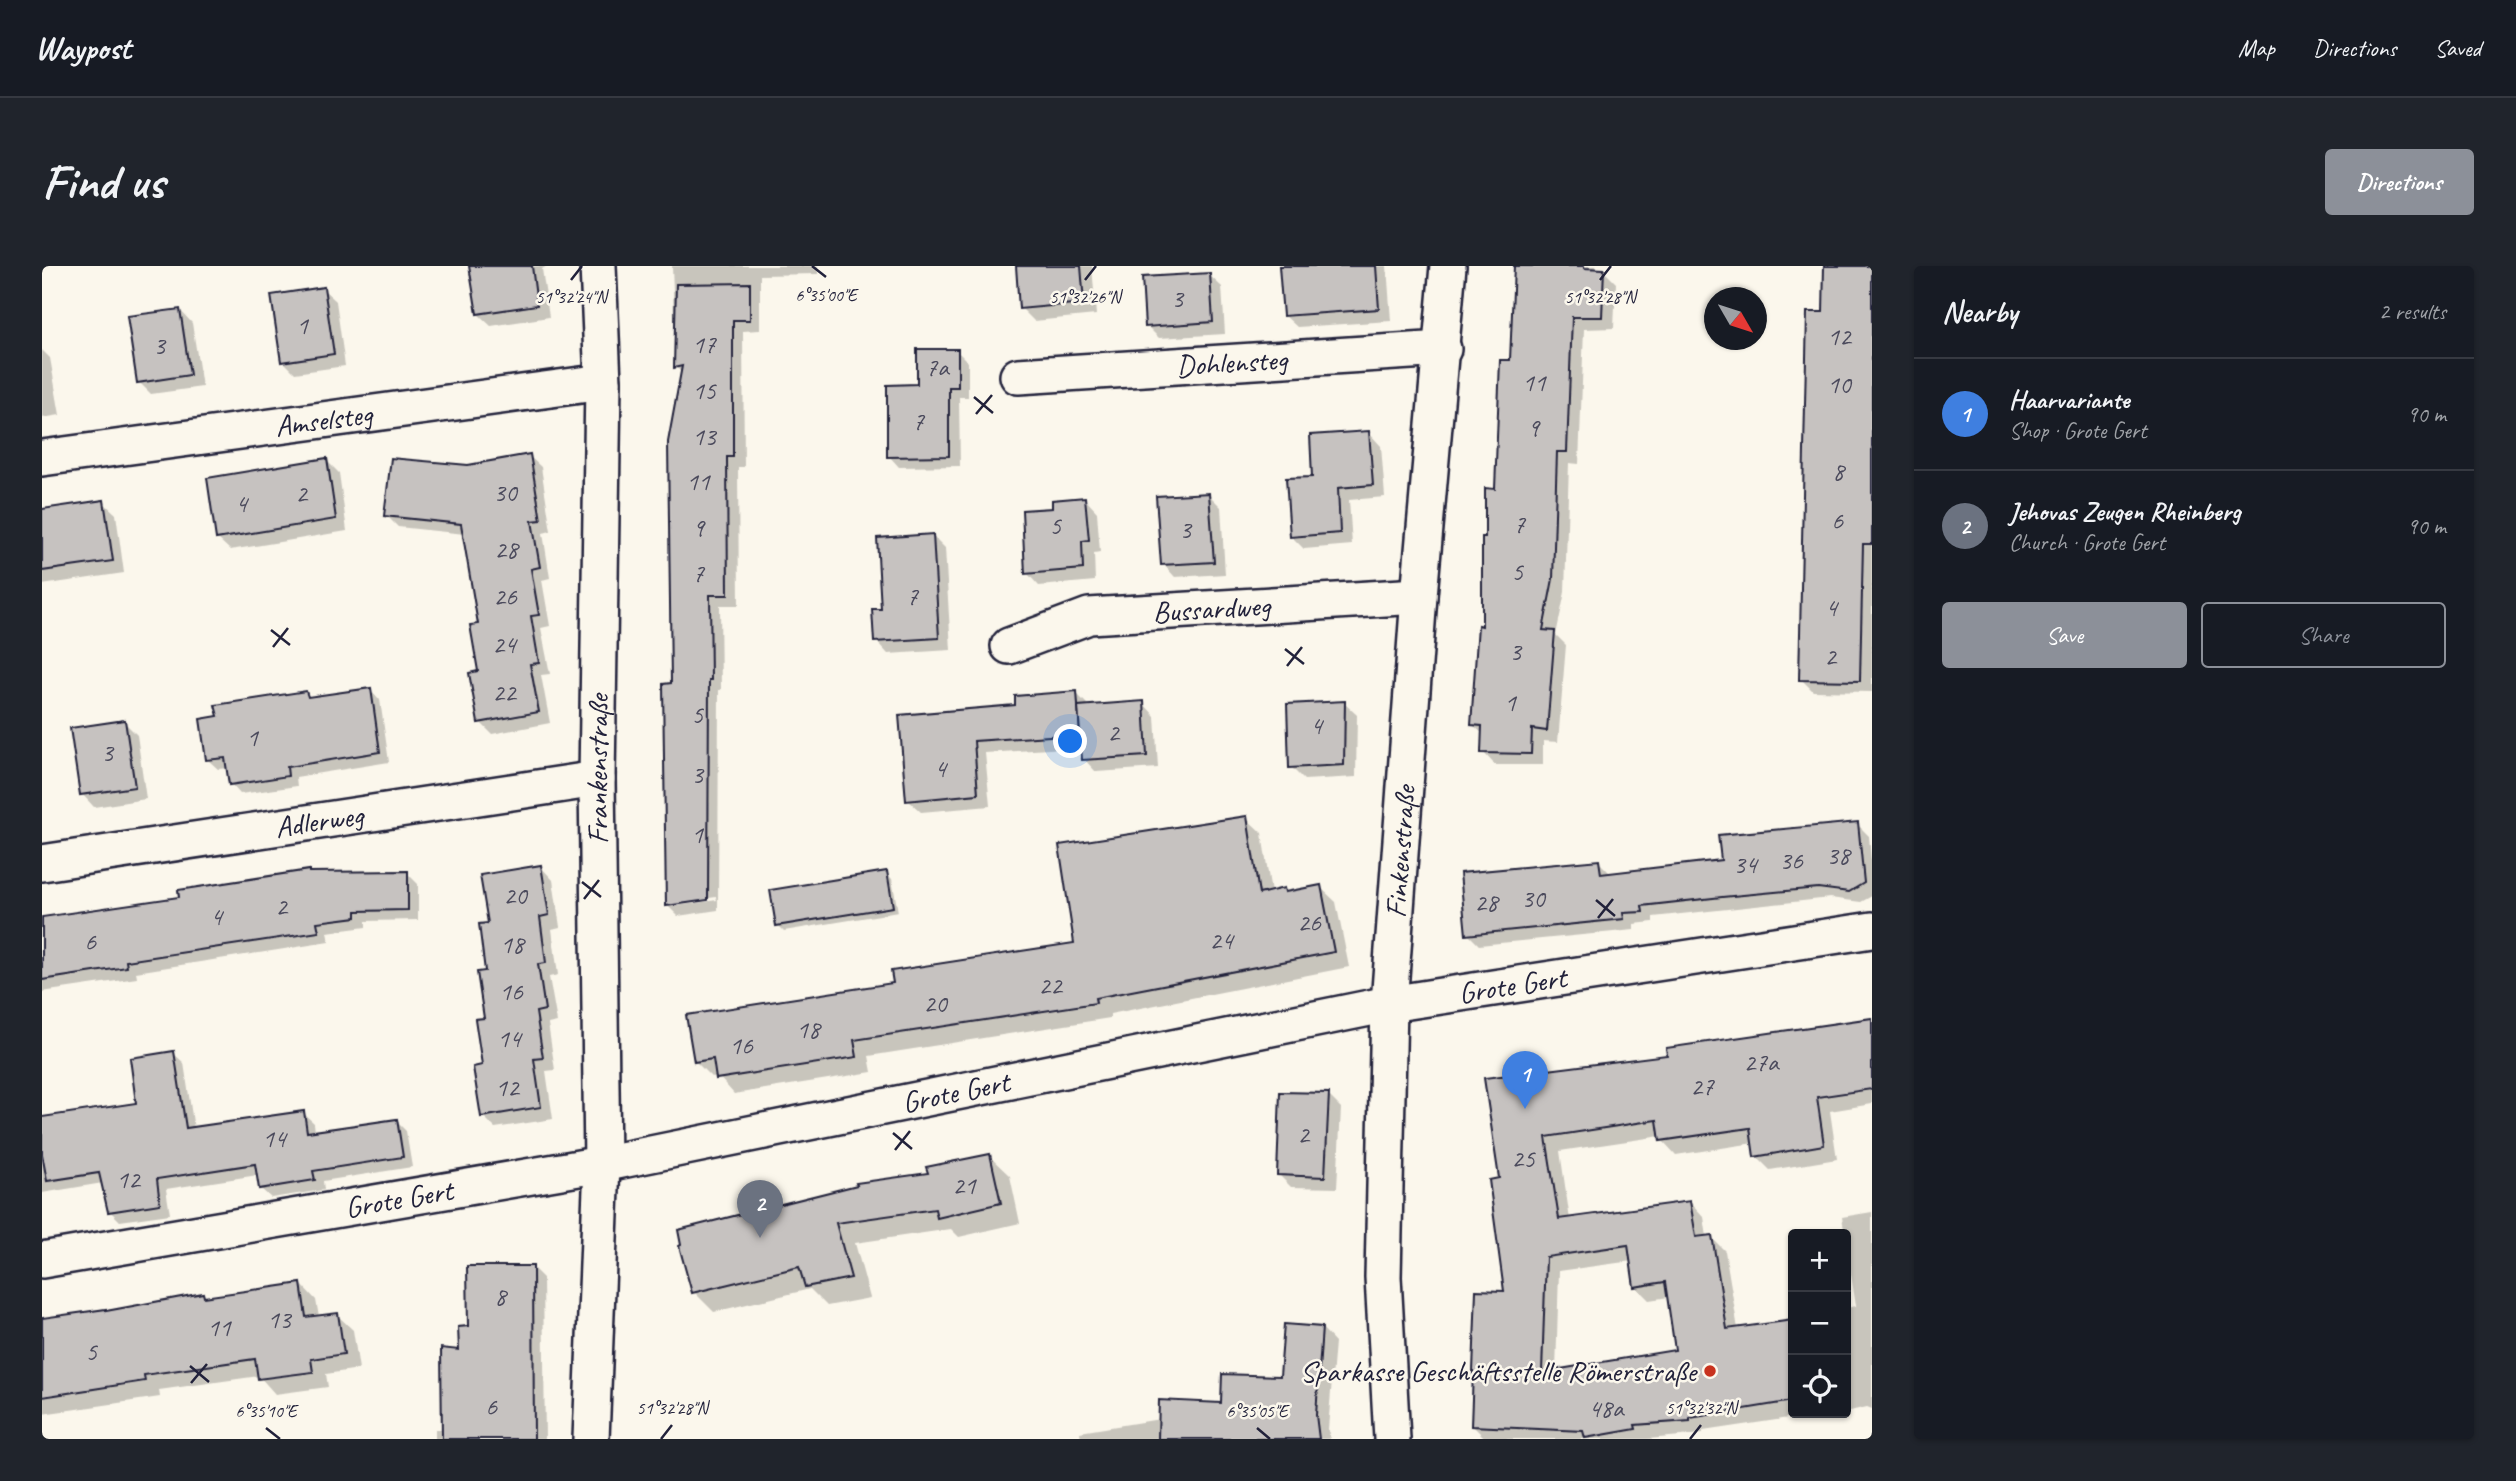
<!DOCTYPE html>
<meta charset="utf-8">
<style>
:root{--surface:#171b24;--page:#20242c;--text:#f1f3f6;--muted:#9ea1a6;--line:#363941;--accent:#8c9099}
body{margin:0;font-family:Caveat,sans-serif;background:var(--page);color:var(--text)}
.controls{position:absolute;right:21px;bottom:21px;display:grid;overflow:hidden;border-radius:7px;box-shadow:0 2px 5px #0004}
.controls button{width:63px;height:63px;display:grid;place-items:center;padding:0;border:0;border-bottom:2px solid var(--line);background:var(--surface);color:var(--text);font:35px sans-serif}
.compass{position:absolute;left:1662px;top:21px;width:63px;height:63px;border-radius:50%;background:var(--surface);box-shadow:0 2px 5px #0004;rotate:129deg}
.you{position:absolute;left:1029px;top:476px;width:24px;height:24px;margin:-18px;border:5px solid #fff;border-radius:50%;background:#1a73e8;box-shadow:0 0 0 10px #1a73e833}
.badge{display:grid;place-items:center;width:46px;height:46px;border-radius:50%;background:var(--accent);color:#fff;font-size:23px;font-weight:700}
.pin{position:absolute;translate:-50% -58px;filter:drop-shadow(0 2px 4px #0008)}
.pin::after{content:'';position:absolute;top:37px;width:24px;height:21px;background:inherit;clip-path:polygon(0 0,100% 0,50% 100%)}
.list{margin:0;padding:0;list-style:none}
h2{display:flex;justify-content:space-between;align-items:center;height:91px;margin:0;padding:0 28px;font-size:30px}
h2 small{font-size:23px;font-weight:400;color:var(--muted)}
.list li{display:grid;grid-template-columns:46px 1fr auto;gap:21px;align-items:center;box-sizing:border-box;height:112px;padding:0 28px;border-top:2px solid var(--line)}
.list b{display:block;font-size:26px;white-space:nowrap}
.list p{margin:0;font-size:23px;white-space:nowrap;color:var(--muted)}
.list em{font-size:23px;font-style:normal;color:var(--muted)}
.actions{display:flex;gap:14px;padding:21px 28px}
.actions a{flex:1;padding:16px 0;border:2px solid var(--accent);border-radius:7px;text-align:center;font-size:24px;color:var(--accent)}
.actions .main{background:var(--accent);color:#fff}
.icon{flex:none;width:38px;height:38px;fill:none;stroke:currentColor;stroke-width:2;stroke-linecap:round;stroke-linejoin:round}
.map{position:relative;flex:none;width:1830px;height:1173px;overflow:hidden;border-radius:7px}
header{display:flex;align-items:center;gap:42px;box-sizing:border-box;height:98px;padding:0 35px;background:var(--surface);border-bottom:2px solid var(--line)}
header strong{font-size:33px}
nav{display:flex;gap:38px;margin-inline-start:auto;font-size:24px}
.intro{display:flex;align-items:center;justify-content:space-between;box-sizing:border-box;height:168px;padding:0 42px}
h1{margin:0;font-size:49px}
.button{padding:18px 32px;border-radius:7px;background:var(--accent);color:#fff;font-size:24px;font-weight:700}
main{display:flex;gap:42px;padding:0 42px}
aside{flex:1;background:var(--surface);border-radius:7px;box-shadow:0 2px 5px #0004}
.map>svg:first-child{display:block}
</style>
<header>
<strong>Waypost</strong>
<nav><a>Map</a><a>Directions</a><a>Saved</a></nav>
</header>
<div class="intro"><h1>Find us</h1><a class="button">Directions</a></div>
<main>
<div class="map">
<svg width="1830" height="1173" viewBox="0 0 1830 1173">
<rect width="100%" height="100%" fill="#fbf7ec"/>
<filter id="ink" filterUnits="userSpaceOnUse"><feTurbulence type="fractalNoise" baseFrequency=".0143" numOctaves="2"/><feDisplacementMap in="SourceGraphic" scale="14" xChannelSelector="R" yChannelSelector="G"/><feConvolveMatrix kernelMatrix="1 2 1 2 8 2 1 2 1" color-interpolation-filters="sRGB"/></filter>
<g filter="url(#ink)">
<!-- shadow -->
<g fill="#0003" fill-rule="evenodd">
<path d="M 429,0 L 505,0 L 500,3 L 507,51 L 449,60 L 436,48 Z"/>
<path d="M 630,0 L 776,0 L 776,8 L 718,9 L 718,64 L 701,65 L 702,201 L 696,201 L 697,339 L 678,339 L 679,424 L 677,424 L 676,644 L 636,650 L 625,639 L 641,108 L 634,101 ZM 674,631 L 675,634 L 634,640 L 634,637 Z"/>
<path d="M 976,0 L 1050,0 L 1054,49 L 992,55 L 979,42 Z"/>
<path d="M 1238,0 L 1345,0 L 1349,55 L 1255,61 L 1242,49 Z"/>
<path d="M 1474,0 L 1554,0 L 1554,5 L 1562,5 L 1574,17 L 1572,62 L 1542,63 L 1537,198 L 1527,197 L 1523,326 L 1514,369 L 1524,379 L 1516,476 L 1501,475 L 1501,499 L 1453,499 L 1441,486 L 1442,469 L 1430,458 L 1441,361 L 1445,273 L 1455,225 L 1470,96 Z"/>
<path d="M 1784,0 L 1830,0 L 1830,426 L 1771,425 L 1759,413 L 1783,48 Z"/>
<path d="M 1167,9 L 1180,21 L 1183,68 L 1117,72 L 1105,60 Z"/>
<path d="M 281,23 L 294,35 L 303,100 L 253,107 L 241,95 Z"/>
<path d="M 138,44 L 150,57 L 160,121 L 109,128 L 97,116 Z"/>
<path d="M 0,84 L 8,92 L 18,149 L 0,152 Z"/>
<path d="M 915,85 L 926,96 L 926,131 L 917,131 L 918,200 L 857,201 L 847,190 L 876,120 Z"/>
<path d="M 1327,167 L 1339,180 L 1343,231 L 1307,234 L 1310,279 L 1262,283 L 1249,270 L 1272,212 Z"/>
<path d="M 487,190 L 499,201 L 509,265 L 501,267 L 508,312 L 500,314 L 508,360 L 499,362 L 508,408 L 499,409 L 508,457 L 450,468 L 438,456 L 438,359 L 423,268 L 356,261 L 344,249 L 426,201 Z"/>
<path d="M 284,194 L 297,207 L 305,265 L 188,284 L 175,272 Z"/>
<path d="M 1167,229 L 1179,241 L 1183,308 L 1133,311 L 1121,298 Z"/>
<path d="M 1043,233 L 1055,246 L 1058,286 L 1052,287 L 1053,315 L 997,320 L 985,307 L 1012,243 Z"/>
<path d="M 61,236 L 74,248 L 82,307 L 0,319 L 0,245 Z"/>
<path d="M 891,270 L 903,282 L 909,384 L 846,388 L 834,375 L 841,344 Z"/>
<path d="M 329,424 L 338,434 L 347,496 L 254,511 L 255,520 L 198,528 L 189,518 L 186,502 L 176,503 L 166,494 L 263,427 L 269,432 Z"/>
<path d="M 1034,427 L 1046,439 L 1101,437 L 1113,450 L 1116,502 L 1054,506 L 1042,493 L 1041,481 L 943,487 L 948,540 L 879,546 L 866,534 L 859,451 L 975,440 Z"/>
<path d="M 1302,437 L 1315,449 L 1314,511 L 1262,514 L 1249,501 Z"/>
<path d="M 82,456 L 95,469 L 104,533 L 52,541 L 40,528 Z"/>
<path d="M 1204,552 L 1220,567 L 1229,627 L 1244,627 L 1278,621 L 1294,636 L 1307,701 L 1068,748 L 1068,752 L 827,790 L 830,806 L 692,828 L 676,810 L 669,811 L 653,795 L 853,719 L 1034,678 Z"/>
<path d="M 1815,558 L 1827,570 L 1830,605 L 1830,630 L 1819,636 L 1788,632 L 1611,651 L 1611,656 L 1592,658 L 1592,664 L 1437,679 L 1426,668 L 1557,596 L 1568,607 L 1680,596 Z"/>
<path d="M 499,601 L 511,614 L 518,661 L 510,663 L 516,709 L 507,711 L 515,756 L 506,758 L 513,804 L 504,805 L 511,853 L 453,862 L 441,850 L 448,659 Z"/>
<path d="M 365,607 L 376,618 L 376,654 L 324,655 L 324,661 L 285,666 L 287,676 L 94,706 L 95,712 L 0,726 L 0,653 L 139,632 Z"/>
<path d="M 844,607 L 850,613 L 856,646 L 742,665 L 736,659 Z"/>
<path d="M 1830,754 L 1830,838 L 1788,845 L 1795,893 L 1728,904 L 1714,890 L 1712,877 L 1634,889 L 1620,874 L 1619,870 L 1518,885 L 1528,954 L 1648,936 L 1662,951 L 1665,971 L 1669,971 L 1683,985 L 1696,1063 L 1751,1055 L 1751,1147 L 1780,1147 L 1661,1165 L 1661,1168 L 1606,1173 L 1444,1173 L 1430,1159 L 1464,1027 L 1459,914 L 1444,813 L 1627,790 ZM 1590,995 L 1593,1020 L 1607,1034 L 1627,1031 L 1635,1086 L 1514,1105 L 1517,1005 Z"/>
<path d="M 131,787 L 142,797 L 152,863 L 261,847 L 272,857 L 273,866 L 354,855 L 364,865 L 370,901 L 281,915 L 282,924 L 229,932 L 218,922 L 216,909 L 124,923 L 128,948 L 78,955 L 68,945 L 61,917 L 0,927 L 0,852 L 96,838 Z"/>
<path d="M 1286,829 L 1299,842 L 1295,922 L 1249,921 L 1236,908 Z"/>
<path d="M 947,890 L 968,910 L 978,957 L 917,971 L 909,963 L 813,977 L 828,1032 L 785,1040 L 768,1023 L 672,1046 L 652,1026 L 888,908 Z"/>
<path d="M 1830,946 L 1830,1143 L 1825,1141 L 1804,1146 L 1804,1042 L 1814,1040 L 1800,951 Z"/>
<path d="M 490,1001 L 501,1012 L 503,1173 L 393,1173 L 393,1163 L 401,1163 L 419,1086 L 428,1062 Z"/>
<path d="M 259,1018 L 274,1034 L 277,1051 L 295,1049 L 311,1064 L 317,1103 L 284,1108 L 286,1121 L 233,1128 L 217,1110 L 117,1124 L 118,1131 L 0,1148 L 0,1054 L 65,1046 L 161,1029 L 165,1032 Z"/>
<path d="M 1280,1062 L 1293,1076 L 1286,1163 L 1288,1173 L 1039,1173 L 1038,1166 L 1118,1153 L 1181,1139 L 1240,1112 Z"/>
</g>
<!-- building -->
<g fill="#c6c2c0" stroke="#22223b" stroke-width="2" fill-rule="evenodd">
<path d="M 427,0 L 490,0 L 495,39 L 435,48 Z"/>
<path d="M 974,0 L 1039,0 L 1042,37 L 977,43 Z"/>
<path d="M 1237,0 L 1334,0 L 1337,43 L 1241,50 Z"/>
<path d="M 1472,0 L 1542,0 L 1542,2 L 1562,3 L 1560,51 L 1530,51 L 1525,186 L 1515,186 L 1511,313 L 1501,364 L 1513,365 L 1505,465 L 1490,463 L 1489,488 L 1439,487 L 1440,460 L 1429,459 L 1436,359 L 1440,360 L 1440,271 L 1443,271 L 1443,222 L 1453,223 L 1458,94 L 1468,94 Z"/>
<path d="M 1782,0 L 1830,0 L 1830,278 L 1821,278 L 1818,415 L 1757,414 L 1765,46 L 1781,46 Z"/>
<path d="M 1168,7 L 1171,56 L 1103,61 L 1100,11 Z"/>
<path d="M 708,17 L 708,54 L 691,54 L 691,191 L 685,191 L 686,329 L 668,329 L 669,414 L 667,414 L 666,634 L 624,640 L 621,418 L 629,417 L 626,176 L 640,100 L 632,102 L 634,18 Z"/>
<path d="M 282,21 L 292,88 L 239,96 L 229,29 Z"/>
<path d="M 138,43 L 148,109 L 95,117 L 85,50 Z"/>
<path d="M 875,83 L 916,83 L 916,121 L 907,121 L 907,190 L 845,191 L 845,119 L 875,118 Z"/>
<path d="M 1327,165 L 1331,219 L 1296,222 L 1298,267 L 1248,271 L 1244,212 L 1270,211 L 1268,169 Z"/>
<path d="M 488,188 L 499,254 L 490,255 L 498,301 L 489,303 L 497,349 L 489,350 L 497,397 L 488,398 L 497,446 L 436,457 L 427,407 L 436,405 L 428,359 L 436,358 L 419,258 L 342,250 L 349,192 L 426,199 Z"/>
<path d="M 285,192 L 294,253 L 174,273 L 165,212 Z"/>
<path d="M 1167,227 L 1172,296 L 1119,299 L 1114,230 Z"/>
<path d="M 1043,231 L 1047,274 L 1040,275 L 1041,303 L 983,308 L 980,244 L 1010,242 L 1010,234 Z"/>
<path d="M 62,234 L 71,295 L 0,305 L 0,243 Z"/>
<path d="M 891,268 L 897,372 L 832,376 L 830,343 L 839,343 L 835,272 Z"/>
<path d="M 329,422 L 338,486 L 245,501 L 246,510 L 187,519 L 183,492 L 164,494 L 158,453 L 176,450 L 173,439 L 264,425 L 266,431 Z"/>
<path d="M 1035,425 L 1038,468 L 932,475 L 936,528 L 864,535 L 857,449 L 973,439 L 973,430 Z"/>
<path d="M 1102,435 L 1105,490 L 1040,494 L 1036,440 Z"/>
<path d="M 1303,435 L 1302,499 L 1247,502 L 1245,438 Z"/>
<path d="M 83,454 L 93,521 L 38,529 L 28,462 Z"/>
<path d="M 1205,550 L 1217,628 L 1242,622 L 1243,626 L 1279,619 L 1292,686 L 1053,732 L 1054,737 L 812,774 L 815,791 L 674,813 L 671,793 L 652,796 L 644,749 L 851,717 L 849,705 L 1032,677 L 1017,579 Z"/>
<path d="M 1816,556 L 1822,617 L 1807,626 L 1776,622 L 1680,631 L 1600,640 L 1601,646 L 1581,647 L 1582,653 L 1424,669 L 1418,607 L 1557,594 L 1559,608 L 1679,594 L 1676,569 Z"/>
<path d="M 499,599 L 507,649 L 498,651 L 504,697 L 496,698 L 503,744 L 494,746 L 501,792 L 492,793 L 499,841 L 439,851 L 431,801 L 440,799 L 433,753 L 442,752 L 435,706 L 443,705 L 437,658 L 446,657 L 438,609 Z"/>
<path d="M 267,604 L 267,606 L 366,605 L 366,644 L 314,645 L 314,651 L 275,656 L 277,666 L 84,695 L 85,701 L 0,714 L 0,651 L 137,631 L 136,624 Z"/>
<path d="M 845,605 L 851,641 L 734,660 L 728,624 Z"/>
<path d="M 1830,752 L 1830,823 L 1775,831 L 1782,879 L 1712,891 L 1708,862 L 1618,875 L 1615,854 L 1504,871 L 1517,953 L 1648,935 L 1654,971 L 1670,969 L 1685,1063 L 1751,1054 L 1751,1135 L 1648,1152 L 1648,1155 L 1593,1159 L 1594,1163 L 1543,1172 L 1541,1165 L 1429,1160 L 1434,1024 L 1462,1025 L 1447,914 L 1457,912 L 1442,812 L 1625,789 L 1624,782 ZM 1586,979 L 1592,1021 L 1623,1016 L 1633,1084 L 1500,1106 L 1504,991 Z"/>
<path d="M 132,785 L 144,862 L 262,845 L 265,866 L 355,853 L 361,891 L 271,905 L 273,914 L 217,923 L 213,898 L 115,913 L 118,938 L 66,946 L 57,907 L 5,915 L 0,888 L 0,851 L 94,837 L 88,792 Z"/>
<path d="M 1238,826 L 1287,827 L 1283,911 L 1235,909 Z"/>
<path d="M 948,888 L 959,937 L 895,952 L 893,943 L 794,957 L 809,1012 L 763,1021 L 757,1001 L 650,1027 L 637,980 L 639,979 L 636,964 L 815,919 L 814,917 L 886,907 L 884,901 Z"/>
<path d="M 425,1000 L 491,1000 L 492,1173 L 400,1173 L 399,1082 L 417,1084 L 416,1061 L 426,1060 Z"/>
<path d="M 259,1017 L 264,1051 L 296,1047 L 302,1088 L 269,1093 L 271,1106 L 216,1113 L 213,1093 L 102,1109 L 103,1115 L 0,1131 L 0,1052 L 64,1043 L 64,1045 L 161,1027 L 162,1031 Z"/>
<path d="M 1242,1058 L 1280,1061 L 1274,1149 L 1277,1173 L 1116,1173 L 1117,1134 L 1179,1137 L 1180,1108 L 1238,1110 Z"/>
</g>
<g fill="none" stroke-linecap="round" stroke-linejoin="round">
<!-- minor casing -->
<g stroke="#22223b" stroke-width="40">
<g id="minor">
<path id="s1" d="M 976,110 L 1401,83"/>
<path id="s2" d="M 0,192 L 561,116"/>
<path id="s3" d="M 967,380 L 1047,350 L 1377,330"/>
<path id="s4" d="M 0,597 L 555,513"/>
<path id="s5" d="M 0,994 L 560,898 L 1347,738 L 1830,664"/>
<path id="s6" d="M 549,1173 L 560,898 L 555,513 L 561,116 L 556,0"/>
<path id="s7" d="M 1350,1173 L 1341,1011 L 1347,738 L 1377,330 L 1406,0"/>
</g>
</g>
<!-- minor -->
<use href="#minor" stroke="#fbf7ec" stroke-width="35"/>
</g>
</g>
<!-- ticks -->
<path fill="none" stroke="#22223b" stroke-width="2.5" d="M 770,0 L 784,11M 529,14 L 540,0M 1043,14 L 1054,0M 1558,14 L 1569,0M 932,131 L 951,147M 934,148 L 950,129M 229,364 L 248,379M 231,381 L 246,362M 1243,383 L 1262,398M 1245,400 L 1260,381M 540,616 L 559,631M 542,633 L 557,614M 1554,634 L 1573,650M 1556,652 L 1571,633M 851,867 L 870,883M 853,884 L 868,865M 148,1100 L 167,1116M 149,1117 L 165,1098M 224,1162 L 238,1173M 1215,1162 L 1228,1173M 619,1173 L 630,1159M 1648,1173 L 1659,1159"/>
<!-- markers -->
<circle fill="#c8321e" stroke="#fbf7ec" stroke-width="2.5" cx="1668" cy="1105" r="7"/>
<g text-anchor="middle" stroke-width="5" stroke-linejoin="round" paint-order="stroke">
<!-- number labels -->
<g font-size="26" fill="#4b4a5c">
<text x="1135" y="41">3</text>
<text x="260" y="68">1</text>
<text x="1797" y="79">12</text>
<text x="662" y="87">17</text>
<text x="117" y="88">3</text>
<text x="895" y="110">7a</text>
<text x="1492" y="125">11</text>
<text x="1797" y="127">10</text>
<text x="662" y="133">15</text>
<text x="876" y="164">7</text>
<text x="1491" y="170">9</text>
<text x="662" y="179">13</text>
<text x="1796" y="214">8</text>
<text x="656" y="224">11</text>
<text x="463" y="235">30</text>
<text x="259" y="236">2</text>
<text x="199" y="246">4</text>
<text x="1795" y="263">6</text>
<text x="1477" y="267">7</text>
<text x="1013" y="268">5</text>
<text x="656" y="270">9</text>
<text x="1143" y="272">3</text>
<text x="464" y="292">28</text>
<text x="1475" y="314">5</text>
<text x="656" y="316">7</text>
<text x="463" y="339">26</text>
<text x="870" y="339">7</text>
<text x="1789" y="350">4</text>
<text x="462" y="387">24</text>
<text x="1473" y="394">3</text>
<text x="1788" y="399">2</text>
<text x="462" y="435">22</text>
<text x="1468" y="445">1</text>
<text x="655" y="457">5</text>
<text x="1274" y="468">4</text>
<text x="1071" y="475">2</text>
<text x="210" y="480">1</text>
<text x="65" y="495">3</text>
<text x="898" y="511">4</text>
<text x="655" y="517">3</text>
<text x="655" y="577">1</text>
<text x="1796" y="598">38</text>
<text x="1749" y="603">36</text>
<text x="1703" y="607">34</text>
<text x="473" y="638">20</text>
<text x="1491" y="641">30</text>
<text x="1444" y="645">28</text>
<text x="239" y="649">2</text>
<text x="174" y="659">4</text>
<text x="1267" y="665">26</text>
<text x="1179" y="683">24</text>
<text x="48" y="684">6</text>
<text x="470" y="687">18</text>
<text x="1008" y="728">22</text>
<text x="469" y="734">16</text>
<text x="893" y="746">20</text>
<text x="766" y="772">18</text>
<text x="467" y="781">14</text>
<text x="699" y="788">16</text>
<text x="1719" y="805">27a</text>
<text x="1660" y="829">27</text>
<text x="465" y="830">12</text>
<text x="1261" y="877">2</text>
<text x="232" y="881">14</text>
<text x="1481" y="901">25</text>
<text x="86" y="922">12</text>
<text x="922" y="928">21</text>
<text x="458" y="1039">8</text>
<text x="237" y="1062">13</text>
<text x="177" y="1070">11</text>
<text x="49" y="1094">5</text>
<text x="449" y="1149">6</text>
<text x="1564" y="1151">48a</text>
</g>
<!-- street labels -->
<g font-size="30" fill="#22223b" stroke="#fbf7ec">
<text dy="10" stroke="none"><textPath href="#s1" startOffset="214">Dohlensteg</textPath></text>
<text dy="10" stroke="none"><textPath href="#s2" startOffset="284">Amselsteg</textPath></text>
<text dy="10" stroke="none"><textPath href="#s3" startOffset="208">Bussardweg</textPath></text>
<text dy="10" stroke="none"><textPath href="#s6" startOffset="670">Frankenstraße</textPath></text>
<text dy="10" stroke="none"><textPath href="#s4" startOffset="280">Adlerweg</textPath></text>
<text dy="10" stroke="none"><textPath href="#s7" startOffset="588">Finkenstraße</textPath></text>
<text dy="10" stroke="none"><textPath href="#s5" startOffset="1496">Grote Gert</textPath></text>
<text dy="10" stroke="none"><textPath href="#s5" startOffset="929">Grote Gert</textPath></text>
<text dy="10" stroke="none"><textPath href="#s5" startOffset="362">Grote Gert</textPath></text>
</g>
<!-- poi labels -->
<g font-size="30" fill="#22223b" stroke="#fbf7ec" text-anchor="end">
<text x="1654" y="1115">Sparkasse Geschäftsstelle Römerstraße</text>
</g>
</g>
<g font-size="18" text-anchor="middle" fill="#22223b" stroke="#fbf7ec" stroke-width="5" stroke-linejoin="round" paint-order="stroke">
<text x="784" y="35">6°35'00"E</text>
<text x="1043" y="37">51°32'26"N</text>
<text x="529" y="37">51°32'24"N</text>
<text x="1558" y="37">51°32'28"N</text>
<text x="630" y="1148">51°32'28"N</text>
<text x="1659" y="1148">51°32'32"N</text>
<text x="224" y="1151">6°35'10"E</text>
<text x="1215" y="1151">6°35'05"E</text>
</g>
</svg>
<div class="controls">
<button>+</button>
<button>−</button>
<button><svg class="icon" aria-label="locate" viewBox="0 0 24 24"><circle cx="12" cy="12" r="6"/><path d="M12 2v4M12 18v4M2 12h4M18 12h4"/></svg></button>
</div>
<svg class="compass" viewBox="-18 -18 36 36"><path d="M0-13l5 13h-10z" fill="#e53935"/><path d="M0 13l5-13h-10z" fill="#9ea1a6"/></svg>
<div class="you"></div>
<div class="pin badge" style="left:1483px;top:843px;background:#3f7fe0">1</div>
<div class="pin badge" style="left:718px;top:972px;background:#6b7280">2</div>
</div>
<aside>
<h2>Nearby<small>2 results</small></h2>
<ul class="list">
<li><span class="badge" style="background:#3f7fe0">1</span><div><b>Haarvariante</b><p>Shop · Grote Gert</p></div><em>90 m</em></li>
<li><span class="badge" style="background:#6b7280">2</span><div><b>Jehovas Zeugen Rheinberg</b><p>Church · Grote Gert</p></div><em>90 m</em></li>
</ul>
<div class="actions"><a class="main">Save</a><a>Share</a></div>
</aside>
</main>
